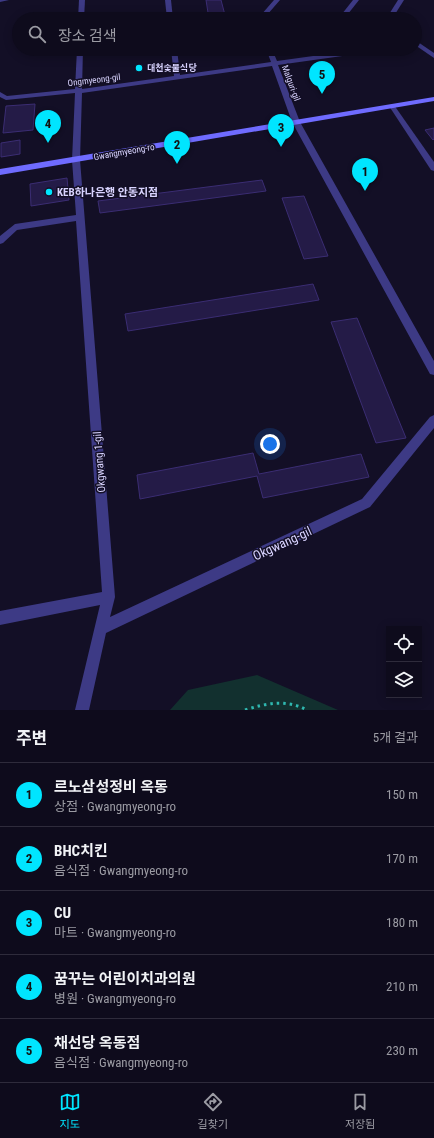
<!DOCTYPE html>
<html lang="ko">
<meta charset="utf-8">
<style>
:root{--surface:#0e0b1c;--page:#171425;--text:#f1f3f6;--muted:#9b9ba3;--line:#2e2b3b;--accent:#00e5ff}
body{margin:0;font-family:"Roboto Condensed","Noto Sans KR",sans-serif;background:var(--page);color:var(--text)}
.controls{position:absolute;right:12px;bottom:12px;display:grid;overflow:hidden;border-radius:0px;box-shadow:0 2px 10px #0003}
.controls button{width:36px;height:36px;display:grid;place-items:center;padding:0;border:0;border-bottom:1px solid var(--line);background:var(--surface);color:var(--text);font:20px sans-serif}
.you{position:absolute;left:270px;top:444px;width:14px;height:14px;margin:-10px;border:3px solid #fff;border-radius:50%;background:#1a73e8;box-shadow:0 0 0 6px #1a73e833}
.badge{display:grid;place-items:center;width:26px;height:26px;border-radius:50%;background:var(--accent);color:#111;font-size:13px;font-weight:700}
.pin{position:absolute;translate:-50% -33px;filter:drop-shadow(0 1px 2px #0008)}
.pin::after{content:'';position:absolute;top:21px;width:14px;height:12px;background:inherit;clip-path:polygon(0 0,100% 0,50% 100%)}
.list{margin:0;padding:0;list-style:none}
h2{display:flex;justify-content:space-between;align-items:center;height:52px;margin:0;padding:0 16px;font-size:17px}
h2 small{font-size:13px;font-weight:400;color:var(--muted)}
.list li{display:grid;grid-template-columns:26px 1fr auto;gap:12px;align-items:center;box-sizing:border-box;height:64px;padding:0 16px;border-top:1px solid var(--line)}
.list b{display:block;font-size:15px;white-space:nowrap}
.list p{margin:0;font-size:13px;white-space:nowrap;color:var(--muted)}
.list em{font-size:13px;font-style:normal;color:var(--muted)}
.icon{flex:none;width:22px;height:22px;fill:none;stroke:currentColor;stroke-width:2;stroke-linecap:round;stroke-linejoin:round}
.map{position:relative;flex:none;width:434px;height:710px;overflow:hidden}
.search{position:absolute;background:var(--surface);box-shadow:0 2px 10px #0003;left:12px;right:12px;top:12px;height:44px;display:flex;align-items:center;gap:10px;box-sizing:border-box;padding:0 14px;border-radius:22px;color:var(--muted);font-size:15px}
.sheet{height:372px;background:var(--surface)}
nav{display:flex;justify-content:space-around;align-items:center;box-sizing:border-box;height:56px;border-top:1px solid var(--line);background:var(--surface);font-size:11px;color:var(--muted)}
nav a{display:grid;justify-items:center;gap:2px}
nav .on{color:var(--accent)}
.map>svg:first-child{display:block}
</style>
<div class="map">
<svg width="434" height="710" viewBox="0 0 434 710">
<rect width="100%" height="100%" fill="#130f26"/>
<!-- green -->
<path fill="#12302f" d="M 257,675 L 338,710 L 170,710 L 188,690 Z"/>
<!-- building -->
<g fill="#241b47" stroke="#3b2d73">
<path d="M 206,0 L 221,0 L 226,19 L 209,19 Z"/>
<path d="M 35,104 L 33,130 L 3,133 L 6,106 Z"/>
<path d="M 434,128 L 434,139 L 433,140 L 425,130 Z"/>
<path d="M 20,140 L 20,154 L 1,157 L 1,143 Z"/>
<path d="M 67,178 L 69,200 L 31,206 L 30,184 Z"/>
<path d="M 262,180 L 266,191 L 100,213 L 98,201 Z"/>
<path d="M 304,196 L 328,256 L 304,259 L 282,198 Z"/>
<path d="M 313,284 L 319,300 L 128,331 L 125,314 Z"/>
<path d="M 357,318 L 406,438 L 376,443 L 331,322 Z"/>
<path d="M 253,453 L 259,474 L 361,454 L 369,477 L 263,498 L 257,476 L 140,499 L 137,475 Z"/>
</g>
<g fill="none" stroke-linecap="round" stroke-linejoin="round">
<!-- path -->
<path stroke="#2fb8b0" stroke-width="3" stroke-dasharray="2.5 4" stroke-linecap="butt" d="M 245,710 C 267,703 286,699 307,710"/>
<!-- street -->
<g fill="#3d3a85" fill-rule="evenodd">
<path d="M 0,0 L 9,0 L 0,2 Z"/>
<path d="M 79,0 L 85,0 L 84,19 L 78,19 Z"/>
<path d="M 165,0 L 171,0 L 173,19 L 167,19 Z"/>
<path d="M 274,0 L 280,0 L 267,15 L 267,19 L 261,19 L 261,15 Z"/>
<path d="M 353,0 L 359,0 L 344,19 L 338,19 Z"/>
<path d="M 398,0 L 404,0 L 392,19 L 386,19 Z"/>
<path d="M 415,40 L 434,53 L 434,58 L 415,45 Z"/>
<path d="M 77,49 L 83,49 L 82,89 L 174,76 L 171,49 L 177,49 L 180,75 L 271,62 L 266,49 L 272,49 L 277,61 L 364,49 L 381,49 L 378,51 L 278,65 L 300,122 L 434,361 L 434,375 L 430,374 L 292,122 L 272,66 L 82,93 L 80,160 L 115,597 L 110,617 L 362,499 L 430,417 L 434,415 L 434,428 L 370,507 L 106,633 L 89,710 L 75,710 L 100,605 L 0,625 L 0,611 L 102,592 L 76,221 L 17,230 L 3,243 L 0,244 L 0,236 L 15,224 L 76,215 L 72,160 L 75,93 L 6,100 L 0,97 L 0,92 L 7,96 L 75,89 Z"/>
<path d="M 392,104 L 394,105 L 434,162 L 434,171 L 431,170 L 389,106 Z"/>
</g>
<!-- secondary -->
<path fill="#6f6bff" fill-rule="evenodd" d="M 434,97 L 434,101 L 0,175 L 0,169 Z"/>
</g>
<!-- markers -->
<g fill="#00e5ff" stroke="#130f26" stroke-width="1.5">
<circle cx="139" cy="68" r="4"/>
<circle cx="49" cy="192" r="4"/>
</g>
<g text-anchor="middle" stroke-width="3" stroke-linejoin="round" paint-order="stroke">
<!-- far-poi labels -->
<g font-size="9" font-weight="bold" fill="#d9d4ff" stroke="#130f26" text-anchor="start">
<text x="147" y="71">대천숯불식당</text>
</g>
<!-- far-street labels -->
<g font-size="9" fill="#d9d4ff" stroke="#130f26">
<text transform="translate(94 80) rotate(-7)" y="3">Ongmyeong-gil</text>
<text transform="translate(291 83) rotate(70)" y="3">Malguri-gil</text>
<text transform="translate(124 152) rotate(-10)" y="3">Gwangmyeong-ro</text>
</g>
<!-- poi labels -->
<g font-size="11" font-weight="bold" fill="#d9d4ff" stroke="#130f26" text-anchor="start">
<text x="57" y="196">KEB하나은행 안동지점</text>
</g>
<!-- street labels -->
<g font-size="11" fill="#d9d4ff" stroke="#130f26">
<text transform="translate(99 462) rotate(-94)" y="4">Okgwang 1-gil</text>
</g>
<!-- near-street labels -->
<g font-size="13" fill="#d9d4ff" stroke="#130f26">
<text transform="translate(282 543) rotate(-25)" y="5">Okgwang-gil</text>
</g>
</g>
</svg>
<div class="controls">
<button><svg class="icon" aria-label="locate" viewBox="0 0 24 24"><circle cx="12" cy="12" r="6"/><path d="M12 2v4M12 18v4M2 12h4M18 12h4"/></svg></button>
<button><svg class="icon" aria-label="layers" viewBox="0 0 24 24"><path d="M12 4l9 5-9 5-9-5zM3 14l9 5 9-5"/></svg></button>
</div>
<div class="you"></div>
<div class="pin badge" style="left:365px;top:191px">1</div>
<div class="pin badge" style="left:177px;top:164px">2</div>
<div class="pin badge" style="left:281px;top:147px">3</div>
<div class="pin badge" style="left:48px;top:143px">4</div>
<div class="pin badge" style="left:322px;top:94px">5</div>
<div class="search"><svg class="icon" aria-label="search" viewBox="0 0 24 24"><circle cx="10" cy="10" r="6"/><path d="M15 15l6 6"/></svg>장소 검색</div>
</div>
<section class="sheet">
<h2>주변<small>5개 결과</small></h2>
<ul class="list">
<li><span class="badge">1</span><div><b>르노삼성정비 옥동</b><p>상점 · Gwangmyeong-ro</p></div><em>150 m</em></li>
<li><span class="badge">2</span><div><b>BHC치킨</b><p>음식점 · Gwangmyeong-ro</p></div><em>170 m</em></li>
<li><span class="badge">3</span><div><b>CU</b><p>마트 · Gwangmyeong-ro</p></div><em>180 m</em></li>
<li><span class="badge">4</span><div><b>꿈꾸는 어린이치과의원</b><p>병원 · Gwangmyeong-ro</p></div><em>210 m</em></li>
<li><span class="badge">5</span><div><b>채선당 옥동점</b><p>음식점 · Gwangmyeong-ro</p></div><em>230 m</em></li>
</ul>
</section>
<nav>
<a class="on"><svg class="icon" aria-label="map" viewBox="0 0 24 24"><path d="M3 6l6-2 6 2 6-2v14l-6 2-6-2-6 2zM9 4v14M15 6v14"/></svg>지도</a>
<a><svg class="icon" aria-label="directions" viewBox="0 0 24 24"><path d="M12 3l9 9-9 9-9-9zM9 14v-3h6M13 9l2 2-2 2"/></svg>길찾기</a>
<a><svg class="icon" aria-label="saved" viewBox="0 0 24 24"><path d="M7 4h10v16l-5-4-5 4z"/></svg>저장됨</a>
</nav>
